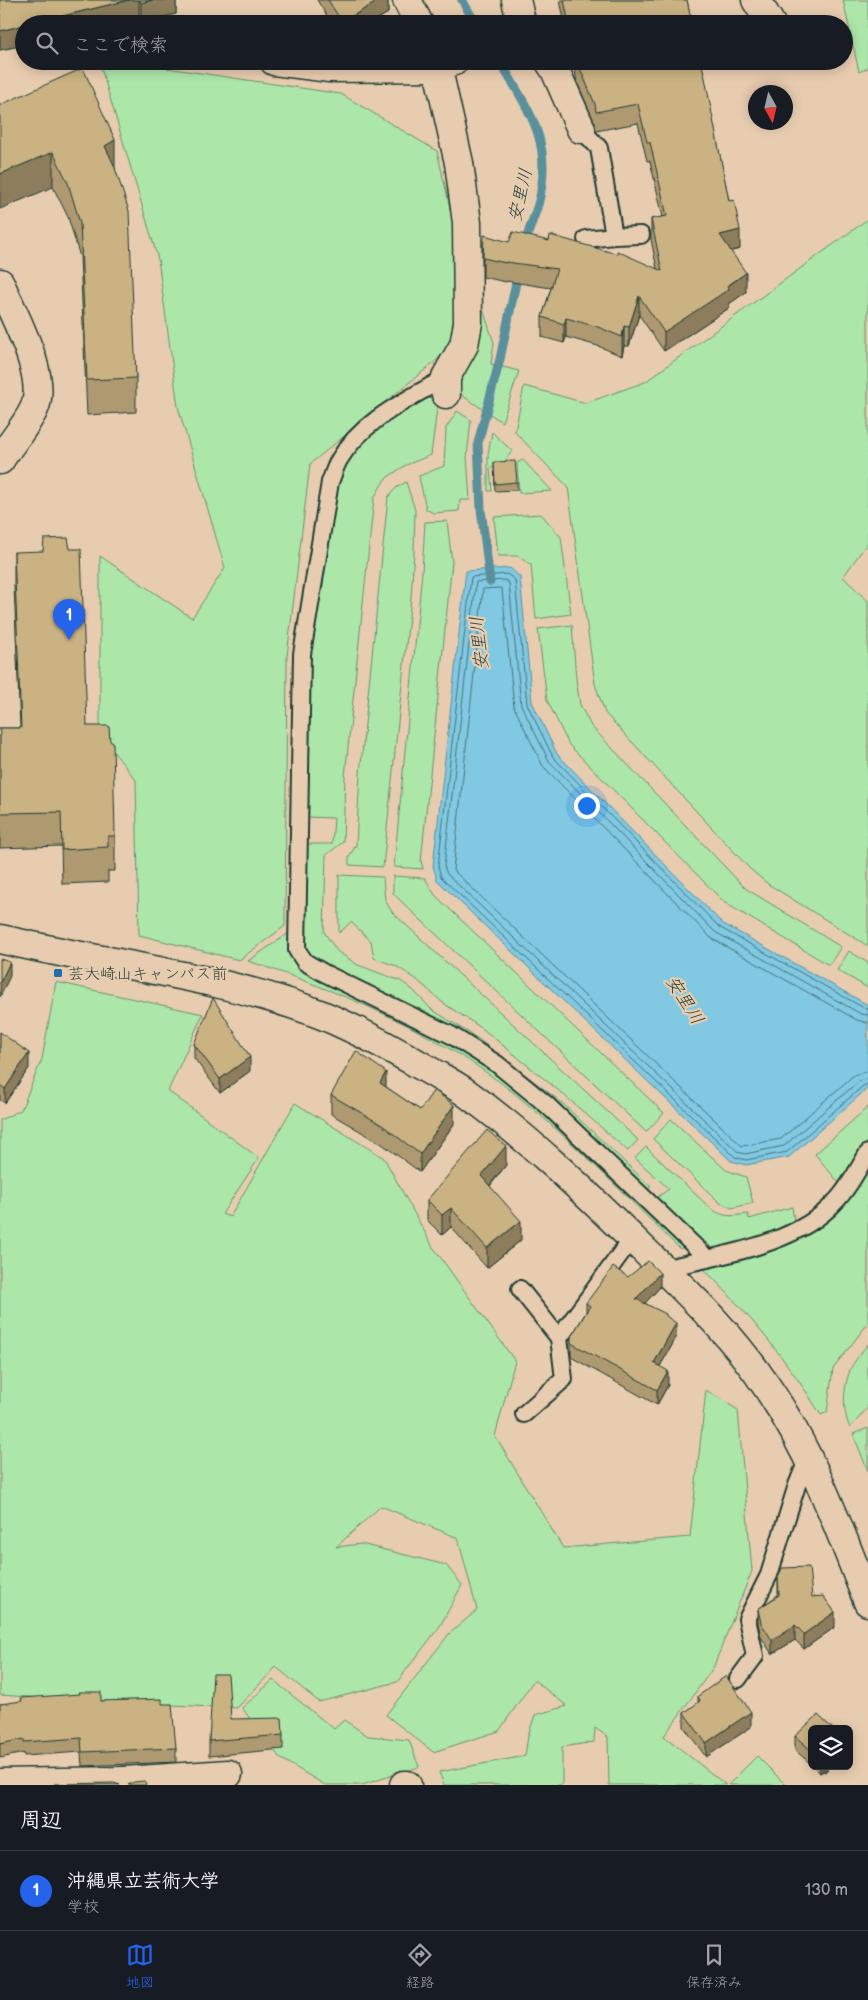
<!DOCTYPE html>
<html lang="ja">
<meta charset="utf-8">
<style>
:root{--surface:#171b24;--page:#20242c;--text:#f1f3f6;--muted:#9ea1a6;--line:#363941;--accent:#2563eb}
body{margin:0;font-family:"Balsamiq Sans","Klee One",sans-serif;background:var(--page);color:var(--text)}
.controls{position:absolute;right:15px;bottom:15px;display:grid;overflow:hidden;border-radius:8px;box-shadow:0 2px 12px #0003}
.controls button{width:45px;height:45px;display:grid;place-items:center;padding:0;border:0;border-bottom:1px solid var(--line);background:var(--surface);color:var(--text);font:25px sans-serif}
.compass{position:absolute;left:748px;top:85px;width:45px;height:45px;border-radius:50%;background:var(--surface);box-shadow:0 2px 12px #0003;rotate:172deg}
.you{position:absolute;left:586px;top:805px;width:18px;height:18px;margin:-12px;border:4px solid #fff;border-radius:50%;background:#1a73e8;box-shadow:0 0 0 8px #1a73e833}
.badge{display:grid;place-items:center;width:32px;height:32px;border-radius:50%;background:var(--accent);color:#fff;font-size:16px;font-weight:700}
.pin{position:absolute;translate:-50% -41px;filter:drop-shadow(0 1px 2px #0008)}
.pin::after{content:'';position:absolute;top:26px;width:18px;height:15px;background:inherit;clip-path:polygon(0 0,100% 0,50% 100%)}
.list{margin:0;padding:0;list-style:none}
h2{display:flex;justify-content:space-between;align-items:center;height:65px;margin:0;padding:0 20px;font-size:21px}
h2 small{font-size:16px;font-weight:400;color:var(--muted)}
.list li{display:grid;grid-template-columns:32px 1fr auto;gap:15px;align-items:center;box-sizing:border-box;height:80px;padding:0 20px;border-top:1px solid var(--line)}
.list b{display:block;font-size:19px;white-space:nowrap}
.list p{margin:0;font-size:16px;white-space:nowrap;color:var(--muted)}
.list em{font-size:16px;font-style:normal;color:var(--muted)}
.icon{flex:none;width:28px;height:28px;fill:none;stroke:currentColor;stroke-width:2;stroke-linecap:round;stroke-linejoin:round}
.map{position:relative;flex:none;width:868px;height:1785px;overflow:hidden}
.search{position:absolute;background:var(--surface);box-shadow:0 2px 12px #0003;left:15px;right:15px;top:15px;height:55px;display:flex;align-items:center;gap:12px;box-sizing:border-box;padding:0 18px;border-radius:28px;color:var(--muted);font-size:19px}
.sheet{height:145px;background:var(--surface)}
nav{display:flex;justify-content:space-around;align-items:center;box-sizing:border-box;height:70px;border-top:1px solid var(--line);background:var(--surface);font-size:14px;color:var(--muted)}
nav a{display:grid;justify-items:center;gap:2px}
nav .on{color:var(--accent)}
.map>svg:first-child{display:block}
</style>
<div class="map">
<svg width="868" height="1785" viewBox="0 0 868 1785">
<rect width="100%" height="100%" fill="#e8ccaf"/>
<filter id="ink" filterUnits="userSpaceOnUse"><feTurbulence type="fractalNoise" baseFrequency=".02" numOctaves="2"/><feDisplacementMap in="SourceGraphic" scale="10" xChannelSelector="R" yChannelSelector="G"/><feConvolveMatrix kernelMatrix="1 2 1 2 8 2 1 2 1" color-interpolation-filters="sRGB"/></filter>
<g filter="url(#ink)">
<!-- green -->
<g fill="#ade6a9" stroke="#66926e">
<path d="M 843,0 L 868,0 L 868,68 L 859,72 Z"/>
<path d="M 99,61 L 120,61 L 341,94 L 437,151 L 452,216 L 462,325 L 438,359 L 310,464 L 287,656 L 285,926 L 239,960 L 139,935 L 136,780 L 100,735 L 100,556 L 192,618 L 225,568 L 178,407 L 158,259 Z"/>
<path d="M 868,219 L 868,542 L 843,577 L 868,601 L 868,946 L 768,884 L 750,869 L 605,713 L 595,684 L 568,487 L 515,432 L 524,386 L 586,403 L 645,382 Z"/>
<path d="M 479,297 L 494,343 L 491,364 L 519,371 L 502,422 L 457,392 Z"/>
<path d="M 430,398 L 438,401 L 431,455 L 406,465 L 385,479 L 374,498 L 345,776 L 343,842 L 326,855 L 324,932 L 337,951 L 358,965 L 401,981 L 414,991 L 431,1009 L 477,1038 L 561,1102 L 651,1187 L 647,1190 L 544,1094 L 385,998 L 312,958 L 305,950 L 302,938 L 304,844 L 332,844 L 334,818 L 307,817 L 309,664 L 313,625 L 335,490 L 345,462 L 371,431 L 415,402 Z"/>
<path d="M 457,411 L 471,420 L 467,457 L 470,500 L 460,500 L 459,511 L 433,513 L 426,509 L 419,476 L 444,466 L 446,428 Z"/>
<path d="M 492,432 L 512,451 L 501,467 L 490,468 L 492,491 L 488,491 L 488,454 Z"/>
<path d="M 523,460 L 552,491 L 519,493 L 517,463 Z"/>
<path d="M 406,482 L 415,510 L 414,551 L 411,597 L 383,867 L 349,865 L 349,857 L 356,845 L 360,774 L 388,497 L 396,488 Z"/>
<path d="M 541,514 L 561,537 L 571,614 L 536,619 L 531,565 L 518,556 L 498,556 L 494,517 Z"/>
<path d="M 447,521 L 452,562 L 421,861 L 423,869 L 394,867 L 422,572 L 425,522 Z"/>
<path d="M 572,625 L 576,679 L 580,705 L 591,726 L 745,888 L 841,947 L 829,965 L 725,903 L 569,745 L 547,700 L 538,629 Z"/>
<path d="M 339,875 L 383,877 L 385,900 L 392,912 L 638,1140 L 628,1151 L 564,1095 L 483,1029 L 443,1003 L 416,979 L 396,966 L 374,958 L 371,941 L 351,922 L 339,933 Z"/>
<path d="M 393,876 L 425,878 L 435,895 L 664,1113 L 646,1132 L 404,904 L 393,893 Z"/>
<path d="M 289,933 L 293,950 L 443,1036 L 507,1077 L 685,1245 L 680,1249 C 626,1196 573,1141 514,1093 C 436,1031 342,992 248,961 Z"/>
<path d="M 849,951 L 868,963 L 868,988 L 837,970 Z"/>
<path d="M 56,982 L 203,1014 L 168,1091 L 259,1158 L 222,1214 L 230,1217 L 295,1103 L 384,1158 L 433,1247 L 515,1361 L 495,1436 L 563,1548 L 690,1537 L 706,1390 L 738,1410 L 752,1571 L 713,1668 L 664,1736 L 726,1785 L 609,1785 L 608,1737 L 595,1728 L 594,1742 L 562,1747 L 562,1785 L 444,1785 L 439,1772 L 525,1756 L 528,1736 L 535,1715 L 567,1706 L 534,1680 L 499,1731 L 433,1752 L 386,1715 L 449,1634 L 477,1610 L 458,1538 L 381,1506 L 336,1547 L 361,1544 L 446,1565 L 462,1585 L 440,1626 L 397,1682 L 319,1702 L 276,1667 L 237,1708 L 85,1701 L 0,1695 L 0,1120 L 21,1110 L 42,1059 Z"/>
<path d="M 868,1107 L 868,1141 L 839,1183 L 815,1154 Z"/>
<path d="M 671,1119 L 726,1170 L 746,1177 L 753,1203 L 732,1208 L 720,1203 L 653,1139 Z"/>
<path d="M 646,1147 L 710,1208 C 724,1218 731,1216 748,1214 L 749,1219 L 792,1207 L 794,1220 L 775,1231 L 713,1250 L 707,1243 L 697,1238 L 656,1198 L 669,1189 L 635,1158 Z"/>
<path d="M 868,1169 L 868,1323 L 833,1369 L 827,1412 L 821,1415 C 788,1361 749,1314 704,1269 C 750,1259 810,1244 842,1207 C 852,1196 860,1181 868,1169 Z"/>
<path d="M 868,1344 L 868,1407 L 850,1428 C 842,1409 843,1390 850,1370 C 854,1361 862,1352 868,1344 Z"/>
<path d="M 868,1428 L 868,1471 L 853,1434 Z"/>
<path d="M 273,1680 L 334,1729 L 344,1720 L 368,1736 L 409,1740 L 419,1767 L 362,1785 L 325,1785 L 280,1758 L 242,1708 Z"/>
<path d="M 757,1756 L 786,1785 L 728,1785 Z"/>
</g>
<!-- water -->
<path fill="#81c8e2" stroke="#5a909c" d="M 510,568 L 520,577 L 532,702 L 557,754 L 722,923 L 868,1005 L 868,1088 L 789,1157 L 746,1165 L 731,1161 L 437,880 L 433,866 L 466,571 Z"/>
<g fill="none" stroke-linecap="round" stroke-linejoin="round">
<!-- shore -->
<g stroke="#46757a" stroke-width="1">
<path d="M 868,1009 L 864,1008 L 719,927 L 553,757 L 527,704 L 515,580 L 507,574 L 471,577 L 438,866 L 441,877 L 735,1157 L 746,1160 L 787,1152 L 863,1086 L 868,1084"/>
<path d="M 868,1015 L 861,1014 L 715,932 L 549,761 L 521,705 L 509,583 L 505,580 L 476,582 L 444,866 L 447,874 L 738,1152 L 745,1154 L 784,1146 L 859,1081 L 868,1078"/>
<path d="M 868,1023 L 857,1020 L 711,938 L 543,766 L 514,707 L 502,589 L 500,588 L 483,589 L 453,870 L 742,1146 L 781,1139 L 854,1075 L 868,1071"/>
</g>
<!-- stream -->
<g stroke="#5a909c" stroke-width="9">
<path d="M 462,0 L 476,24"/>
<path d="M 500,61 C 529,112 553,140 539,201 C 535,216 528,230 525,245"/>
<path d="M 490,582 L 481,509 L 478,443 L 500,359 L 518,273"/>
</g>
<!-- service casing -->
<g stroke="#1f3d34" stroke-width="20">
<g id="service">
<path d="M 581,129 L 599,148 L 614,236 L 586,239"/>
<path d="M 614,236 L 641,235"/>
<path d="M 446,377 C 408,400 363,419 339,460 C 335,467 333,475 330,482 L 302,654 L 297,950 L 305,962 L 324,973 L 451,1035 L 497,1064 L 547,1105 L 707,1258"/>
<path d="M 663,1269 C 719,1255 796,1246 836,1201 C 849,1188 858,1169 868,1153"/>
<path d="M 520,1289 L 559,1338"/>
<path d="M 524,1414 L 564,1379 L 559,1338 L 632,1238"/>
<path d="M 738,1679 L 755,1656 L 747,1619 L 769,1575 L 797,1485 L 808,1458"/>
</g>
</g>
<!-- minor casing -->
<g stroke="#1f3d34" stroke-width="31">
<g id="minor">
<path d="M 407,0 L 419,24"/>
<path d="M 516,0 L 521,21 L 518,24"/>
<path d="M 756,0 L 771,24"/>
<path d="M 274,61 L 330,68 L 437,67 L 454,61"/>
<path d="M 436,61 L 459,163 L 467,223 L 468,323 L 464,345 L 446,377 L 446,394"/>
<path d="M 549,61 L 555,70 L 581,129"/>
<path d="M 0,283 C 13,315 49,377 34,409 C 26,426 10,444 0,460"/>
<path d="M 124,1781 L 228,1774"/>
<path d="M 0,1783 L 124,1781 L 124,1785"/>
<path d="M 404,1785 L 407,1785"/>
</g>
</g>
<!-- tertiary casing -->
<g stroke="#1f3d34" stroke-width="31">
<path id="tertiary" d="M 0,939 C 36,947 72,955 108,961 C 180,975 253,988 322,1015 C 358,1030 391,1048 425,1068 C 438,1076 452,1083 465,1092 C 529,1138 587,1194 643,1249 C 688,1293 732,1334 767,1387 C 812,1453 839,1528 868,1602"/>
</g>
<!-- service -->
<use href="#service" stroke="#e8ccaf" stroke-width="16"/>
<!-- minor -->
<use href="#minor" stroke="#e8ccaf" stroke-width="28"/>
<!-- tertiary -->
<use href="#tertiary" stroke="#e8ccaf" stroke-width="28"/>
</g>
<!-- wall -->
<g fill="#ae9971" stroke="#1f3d34">
<path d="M 0,0 L 176,0 L 176,14 L 141,22 L 139,17 L 24,24 L 24,45 L 0,50 Z"/>
<path d="M 317,0 L 388,0 L 388,13 L 369,24 L 332,24 Z"/>
<path d="M 560,0 L 687,0 L 692,24 L 565,24 Z"/>
<path d="M 573,61 L 701,61 L 729,201 L 740,249 L 731,251 L 746,292 L 729,304 L 729,308 L 664,351 L 639,315 L 629,346 L 624,346 L 622,356 L 598,346 L 566,337 L 564,343 L 542,337 L 542,317 L 551,288 L 506,281 L 506,282 L 483,277 L 483,258 L 509,242 L 657,269 L 651,239 L 651,219 L 663,217 L 650,161 L 647,161 L 638,123 L 596,131 L 595,123 L 577,82 Z"/>
<path d="M 0,105 L 115,168 L 136,378 L 136,412 L 87,415 L 80,257 L 68,217 L 53,187 Z"/>
<path d="M 494,462 L 517,482 L 517,490 L 495,491 Z"/>
<path d="M 14,552 L 87,726 L 115,836 L 115,871 L 108,871 L 108,882 L 62,884 L 61,846 L 0,848 L 0,728 L 20,728 L 14,587 Z"/>
<path d="M 0,1032 L 29,1068 L 5,1103 L 0,1100 Z"/>
<path d="M 194,1044 L 250,1071 L 220,1093 L 194,1058 Z"/>
<path d="M 386,1087 L 420,1110 L 454,1124 L 420,1172 L 382,1144 L 331,1114 L 331,1095 Z"/>
<path d="M 506,1165 L 490,1186 L 521,1240 L 487,1268 L 451,1227 L 442,1235 L 427,1220 L 427,1200 Z"/>
<path d="M 628,1277 L 660,1287 L 645,1303 L 666,1317 L 676,1338 L 660,1366 L 668,1385 L 657,1405 L 571,1357 L 571,1337 L 586,1312 L 586,1303 Z"/>
<path d="M 778,1577 L 812,1597 L 835,1627 L 804,1649 L 795,1640 L 772,1654 L 761,1637 L 758,1623 L 758,1609 L 778,1595 Z"/>
<path d="M 698,1696 L 751,1727 L 706,1757 L 684,1727 L 684,1713 L 698,1703 Z"/>
<path d="M 101,1701 L 162,1704 L 176,1748 L 176,1762 L 82,1766 L 81,1752 L 24,1756 L 24,1753 L 0,1758 L 0,1704 Z"/>
<path d="M 231,1719 L 283,1735 L 283,1749 L 209,1756 L 209,1741 Z"/>
<path d="M 812,1729 L 812,1765 L 795,1750 L 795,1736 Z"/>
<path d="M 813,1766 L 830,1766 L 825,1772 L 823,1771 L 820,1773 Z"/>
</g>
<!-- shaded-wall -->
<g fill="#8d7d5c" stroke="#1f3d34">
<path d="M 129,0 L 139,0 L 139,17 L 112,24 L 29,24 Z"/>
<path d="M 152,0 L 176,0 L 176,14 L 141,22 L 141,3 Z"/>
<path d="M 380,0 L 388,0 L 388,13 L 369,24 L 342,24 L 342,22 Z"/>
<path d="M 24,25 L 24,45 L 0,50 L 0,31 Z"/>
<path d="M 115,140 L 115,175 L 105,146 Z"/>
<path d="M 53,152 L 53,187 L 0,209 L 0,174 Z"/>
<path d="M 740,230 L 740,249 L 720,254 L 720,235 Z"/>
<path d="M 746,273 L 746,292 L 729,304 L 729,308 L 664,351 L 664,332 Z"/>
<path d="M 639,296 L 639,315 L 629,346 L 629,327 Z"/>
<path d="M 566,318 L 566,337 L 564,343 L 564,324 Z"/>
<path d="M 624,326 L 624,346 L 622,356 L 622,337 Z"/>
<path d="M 10,962 L 10,976 L 0,997 L 0,983 Z"/>
<path d="M 29,1053 L 29,1068 L 5,1103 L 5,1089 Z"/>
<path d="M 250,1057 L 250,1071 L 220,1093 L 220,1079 Z"/>
<path d="M 386,1072 L 386,1090 L 380,1083 Z"/>
<path d="M 454,1105 L 454,1124 L 420,1172 L 420,1154 Z"/>
<path d="M 506,1146 L 506,1165 L 481,1196 L 481,1176 Z"/>
<path d="M 451,1208 L 451,1227 L 442,1235 L 442,1215 Z"/>
<path d="M 521,1221 L 521,1240 L 487,1268 L 487,1248 Z"/>
<path d="M 660,1273 L 660,1287 L 636,1313 L 636,1299 Z"/>
<path d="M 676,1323 L 676,1338 L 654,1377 L 654,1363 Z"/>
<path d="M 668,1371 L 668,1385 L 657,1405 L 657,1390 Z"/>
<path d="M 835,1612 L 835,1627 L 804,1649 L 804,1634 Z"/>
<path d="M 795,1625 L 795,1640 L 772,1654 L 772,1640 Z"/>
<path d="M 751,1712 L 751,1727 L 706,1757 L 706,1743 Z"/>
<path d="M 820,1766 L 823,1766 L 823,1771 L 820,1773 Z"/>
<path d="M 825,1766 L 830,1766 L 825,1772 Z"/>
</g>
<!-- building -->
<g fill="#cab283" stroke="#1f3d34">
<path d="M 0,0 L 129,0 L 29,24 L 24,24 L 24,25 L 0,31 Z"/>
<path d="M 140,0 L 152,0 L 141,3 Z"/>
<path d="M 328,0 L 380,0 L 342,22 Z"/>
<path d="M 564,0 L 687,0 L 692,24 L 569,24 Z"/>
<path d="M 577,61 L 701,61 L 705,78 L 729,201 L 734,200 L 740,230 L 720,235 L 746,273 L 727,286 L 729,289 L 664,332 L 639,296 L 629,327 L 624,326 L 622,337 L 598,327 L 566,318 L 564,324 L 542,317 L 557,269 L 506,262 L 506,263 L 483,258 L 484,235 L 509,242 L 513,232 L 549,241 L 550,235 L 617,254 L 617,251 L 662,271 L 651,219 L 667,216 L 650,142 L 647,142 L 638,104 L 596,112 L 595,104 Z"/>
<path d="M 83,68 L 115,140 L 105,146 L 114,165 L 129,211 L 136,378 L 87,380 L 80,223 L 68,183 L 53,152 L 0,174 L 0,105 Z"/>
<path d="M 515,461 L 517,482 L 495,484 L 494,462 Z"/>
<path d="M 68,538 L 70,549 L 81,549 L 87,726 L 109,726 L 110,741 L 113,743 L 115,836 L 108,836 L 108,847 L 62,850 L 61,812 L 0,813 L 0,728 L 21,728 L 14,552 L 43,551 L 44,539 Z"/>
<path d="M 0,959 L 10,962 L 0,983 Z"/>
<path d="M 213,998 L 250,1057 L 220,1079 L 194,1044 Z"/>
<path d="M 0,1032 L 29,1053 L 5,1089 L 0,1085 Z"/>
<path d="M 356,1051 L 386,1072 L 380,1083 L 420,1110 L 434,1090 L 454,1105 L 420,1154 L 382,1125 L 331,1095 Z"/>
<path d="M 487,1130 L 506,1146 L 481,1176 L 521,1221 L 487,1248 L 451,1208 L 442,1215 L 427,1200 Z"/>
<path d="M 648,1261 L 660,1273 L 636,1299 L 666,1314 L 666,1316 L 676,1323 L 654,1363 L 668,1371 L 657,1390 L 571,1343 L 571,1337 L 590,1306 L 586,1303 L 613,1267 L 628,1277 Z"/>
<path d="M 809,1567 L 812,1597 L 823,1596 L 835,1612 L 804,1634 L 795,1625 L 772,1640 L 761,1623 L 758,1609 L 779,1595 L 778,1577 L 782,1568 Z"/>
<path d="M 213,1674 L 228,1674 L 231,1719 L 282,1718 L 283,1735 L 209,1741 Z"/>
<path d="M 726,1676 L 751,1712 L 706,1743 L 684,1713 L 700,1701 L 698,1696 Z"/>
<path d="M 79,1692 L 101,1692 L 101,1701 L 162,1699 L 162,1704 L 172,1704 L 176,1748 L 82,1752 L 81,1738 L 24,1742 L 24,1739 L 0,1744 L 0,1704 L 22,1701 L 21,1698 L 80,1694 Z"/>
<path d="M 818,1715 L 833,1729 L 812,1729 L 812,1751 L 795,1736 Z"/>
<path d="M 145,1781 L 146,1785 L 128,1785 L 134,1782 Z"/>
<path d="M 114,1783 L 120,1785 L 54,1785 L 54,1784 Z"/>
</g>
</g>
<!-- markers -->
<rect fill="#1f6fb2" stroke="#e8ccaf" stroke-width="2" x="53" y="968" width="10" height="10" rx="2.5"/>
<g text-anchor="middle" stroke-width="4.5" stroke-linejoin="round" paint-order="stroke">
<!-- poi labels -->
<g font-size="16" fill="#1f3d34" stroke="#e8ccaf" text-anchor="start">
<text x="68" y="979">芸大崎山キャンパス前</text>
</g>
<!-- water labels -->
<g font-size="18" font-style="italic" fill="#24443d" stroke="#e8ccaf">
<text transform="translate(520 195) rotate(-77)" y="6">安里川</text>
<text transform="translate(479 643) rotate(-96)" y="6">安里川</text>
<text transform="translate(685 1000) rotate(58)" y="6">安里川</text>
</g>
</g>
</svg>
<div class="controls">
<button><svg class="icon" aria-label="layers" viewBox="0 0 24 24"><path d="M12 4l9 5-9 5-9-5zM3 14l9 5 9-5"/></svg></button>
</div>
<svg class="compass" viewBox="-18 -18 36 36"><path d="M0-13l5 13h-10z" fill="#e53935"/><path d="M0 13l5-13h-10z" fill="#9ea1a6"/></svg>
<div class="you"></div>
<div class="pin badge" style="left:69px;top:640px">1</div>
<div class="search"><svg class="icon" aria-label="search" viewBox="0 0 24 24"><circle cx="10" cy="10" r="6"/><path d="M15 15l6 6"/></svg>ここで検索</div>
</div>
<section class="sheet">
<h2>周辺<small></small></h2>
<ul class="list">
<li><span class="badge">1</span><div><b>沖縄県立芸術大学</b><p>学校</p></div><em>130 m</em></li>
</ul>
</section>
<nav>
<a class="on"><svg class="icon" aria-label="map" viewBox="0 0 24 24"><path d="M3 6l6-2 6 2 6-2v14l-6 2-6-2-6 2zM9 4v14M15 6v14"/></svg>地図</a>
<a><svg class="icon" aria-label="directions" viewBox="0 0 24 24"><path d="M12 3l9 9-9 9-9-9zM9 14v-3h6M13 9l2 2-2 2"/></svg>経路</a>
<a><svg class="icon" aria-label="saved" viewBox="0 0 24 24"><path d="M7 4h10v16l-5-4-5 4z"/></svg>保存済み</a>
</nav>
